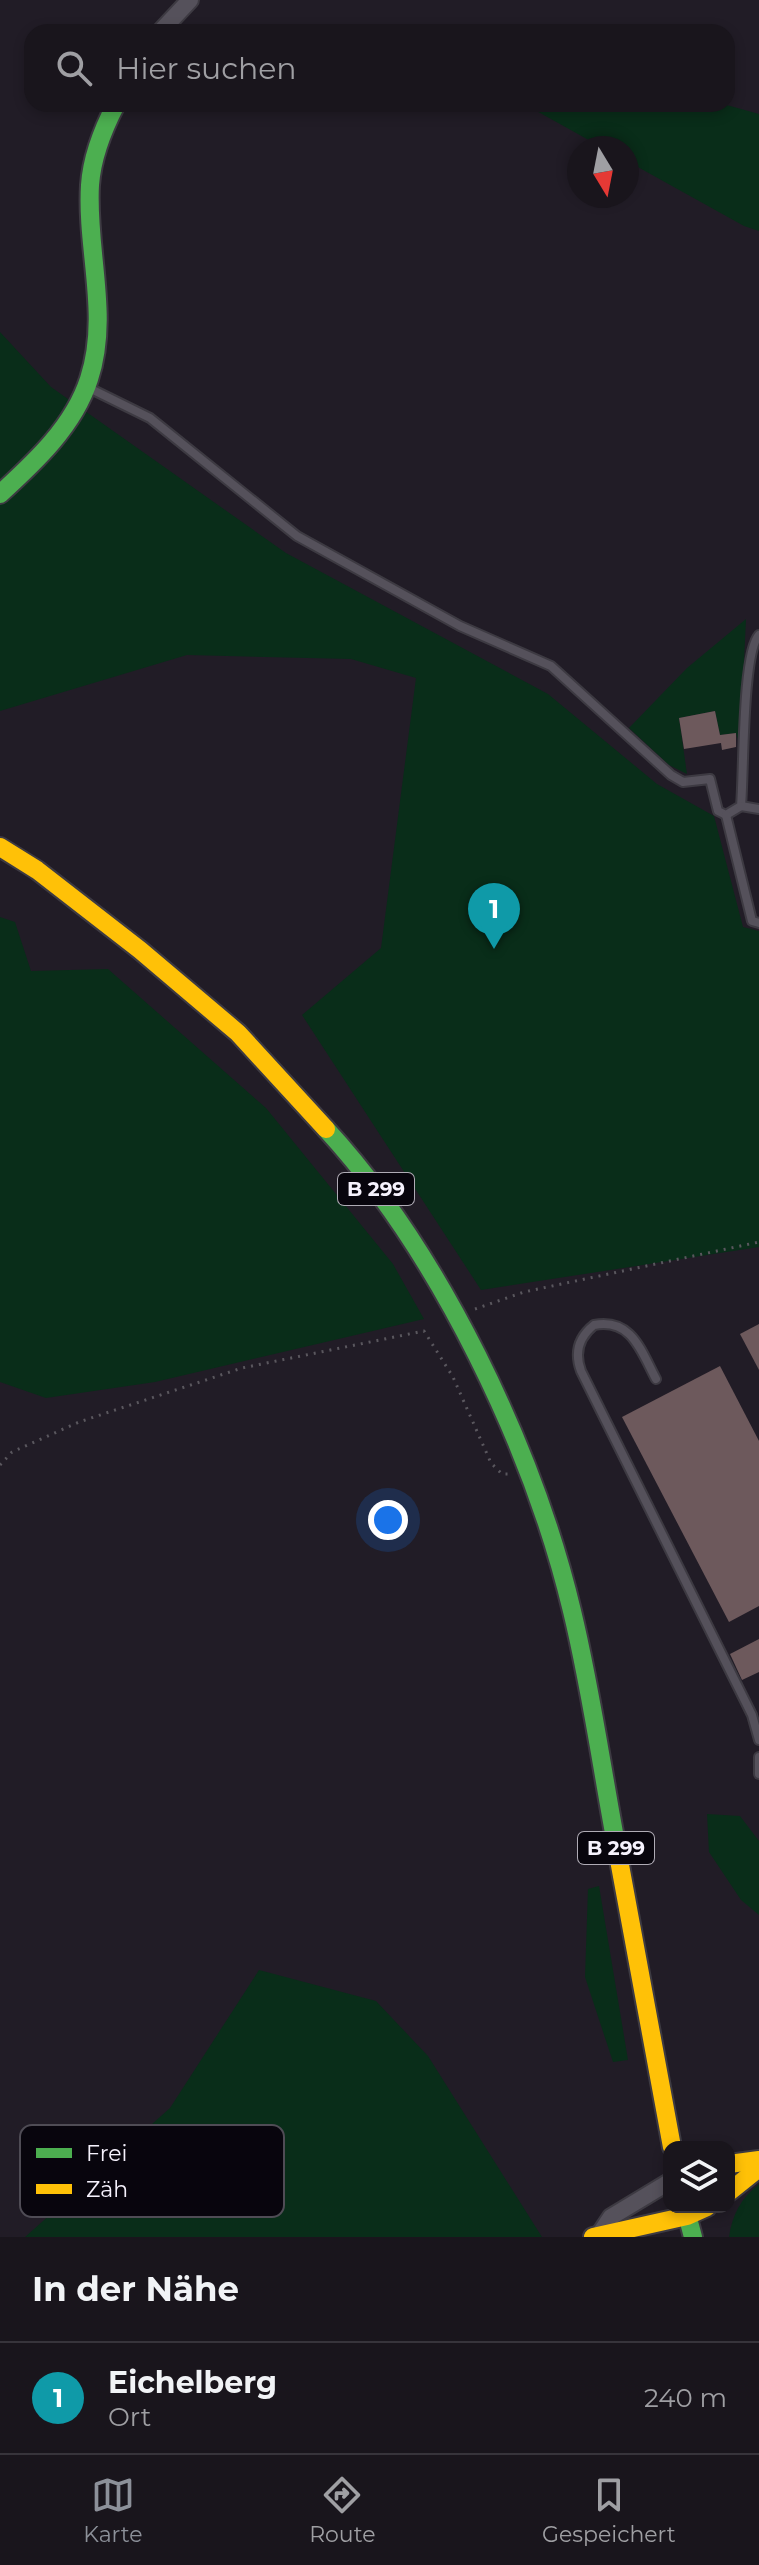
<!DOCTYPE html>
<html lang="de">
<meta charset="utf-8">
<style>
:root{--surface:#19151c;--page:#262229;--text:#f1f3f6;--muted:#9f9fa3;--line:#37343b;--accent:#8c9099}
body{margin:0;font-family:Montserrat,sans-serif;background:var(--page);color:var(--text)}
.controls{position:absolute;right:24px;bottom:24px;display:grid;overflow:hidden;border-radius:16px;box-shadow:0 4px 12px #0003}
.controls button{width:72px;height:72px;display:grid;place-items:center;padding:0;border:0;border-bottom:2px solid var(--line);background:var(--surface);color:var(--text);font:40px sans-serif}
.compass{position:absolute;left:567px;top:136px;width:72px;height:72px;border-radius:50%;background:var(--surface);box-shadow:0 4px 12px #0003;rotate:170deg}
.you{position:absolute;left:388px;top:1520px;width:28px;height:28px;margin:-20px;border:6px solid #fff;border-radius:50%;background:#1a73e8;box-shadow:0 0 0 12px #1a73e833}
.badge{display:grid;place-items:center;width:52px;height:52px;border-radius:50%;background:var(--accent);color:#fff;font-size:26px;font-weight:700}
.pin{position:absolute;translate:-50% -66px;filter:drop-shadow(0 2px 4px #0008)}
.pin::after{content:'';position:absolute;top:42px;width:28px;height:24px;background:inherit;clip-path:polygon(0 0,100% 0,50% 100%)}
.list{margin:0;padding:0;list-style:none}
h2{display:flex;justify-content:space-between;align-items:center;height:104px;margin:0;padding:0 32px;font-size:34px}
h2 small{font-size:26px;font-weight:400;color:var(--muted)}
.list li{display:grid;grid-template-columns:52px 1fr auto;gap:24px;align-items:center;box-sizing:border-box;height:112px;padding:0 32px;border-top:2px solid var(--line)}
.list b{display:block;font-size:30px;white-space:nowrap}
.list p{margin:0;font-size:26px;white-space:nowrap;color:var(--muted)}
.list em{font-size:26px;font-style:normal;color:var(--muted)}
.icon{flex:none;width:44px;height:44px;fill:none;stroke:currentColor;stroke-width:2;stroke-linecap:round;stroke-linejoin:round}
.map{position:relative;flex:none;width:759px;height:2237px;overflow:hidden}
.search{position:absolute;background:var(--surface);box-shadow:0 4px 12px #0003;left:24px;right:24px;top:24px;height:88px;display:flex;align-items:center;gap:20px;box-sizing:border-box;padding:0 28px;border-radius:24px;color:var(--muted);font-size:30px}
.sheet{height:216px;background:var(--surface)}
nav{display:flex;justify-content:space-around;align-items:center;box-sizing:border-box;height:112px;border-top:2px solid var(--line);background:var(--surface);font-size:22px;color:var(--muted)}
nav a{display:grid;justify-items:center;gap:4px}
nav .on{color:var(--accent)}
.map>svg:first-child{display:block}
</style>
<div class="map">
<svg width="759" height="2237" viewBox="0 0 759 2237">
<rect width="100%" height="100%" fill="#211c26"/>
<!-- green -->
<g fill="#092d19">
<path d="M 524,104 L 723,104 L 759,114 L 759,231 L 744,226 L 627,161 L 627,148 L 603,148 Z"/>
<path d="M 0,332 L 51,387 L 286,553 L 548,694 L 657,784 L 714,816 L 743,927 L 759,931 L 759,1247 L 481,1290 L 302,1015 L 381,948 L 416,678 L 351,659 L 187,655 L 0,711 Z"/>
<path d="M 746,619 L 740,747 L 736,733 L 720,735 L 715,711 L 679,718 L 687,774 L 669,765 L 629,728 L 687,668 Z"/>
<path d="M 0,917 L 15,922 L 31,971 L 108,969 L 266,1108 L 393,1264 L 424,1319 L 155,1382 L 46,1398 L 0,1382 Z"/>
<path d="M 707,1814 L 740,1816 L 759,1841 L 759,1915 L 741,1900 L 709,1852 Z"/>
<path d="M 599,1886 L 628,2060 L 613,2062 L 585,1977 L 588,1889 Z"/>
<path d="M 259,1970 L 376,2001 L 428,2056 L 542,2237 L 25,2237 L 170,2108 Z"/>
<path d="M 759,2184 L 759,2237 L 729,2237 C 732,2215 741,2198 759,2184 Z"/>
</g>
<!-- building -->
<g fill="#6d595c">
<path d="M 715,711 L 720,735 L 736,733 L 736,747 L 722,750 L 721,743 L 684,749 L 679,718 Z"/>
<path d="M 759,1324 L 759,1370 L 740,1334 Z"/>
<path d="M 720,1366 L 759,1441 L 759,1606 L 729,1622 L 622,1417 Z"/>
<path d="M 759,1639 L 759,1672 L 742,1680 L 730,1654 Z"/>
</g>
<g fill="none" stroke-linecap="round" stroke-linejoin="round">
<!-- lane casing -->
<g stroke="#3d3a42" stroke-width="12">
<g id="lane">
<path d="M 87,387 L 150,418 L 297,536 L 460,626 L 551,666 L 671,775 L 683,782 L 710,779 L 718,811 L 726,815 L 741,806 C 744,774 742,653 759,635"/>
<path d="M 741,806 L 759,809"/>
<path d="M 726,815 L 752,921 L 759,923"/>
<path d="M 656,1379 C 641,1351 632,1318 594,1325 C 579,1337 574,1352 581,1371 L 752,1715 L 759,1740"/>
<path d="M 759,1757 L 759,1774"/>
</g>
</g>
<!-- street casing -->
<g stroke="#3d3a42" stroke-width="20">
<g id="street">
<path d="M 160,32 L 190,0"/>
<path d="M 599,2235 L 611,2217 L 669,2182"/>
</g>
</g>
<!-- fast casing -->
<g stroke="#3d3a42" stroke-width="22">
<g id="fast">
<path d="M 0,494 C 35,462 74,426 89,379 C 110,315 86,250 90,185 C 92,156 103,129 116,104"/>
<path d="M 326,1129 C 440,1253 533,1448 572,1611 C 591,1689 602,1770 617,1849"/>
<path d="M 685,2207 L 693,2237"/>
</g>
</g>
<!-- slow casing -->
<g stroke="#3d3a42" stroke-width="22">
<g id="slow">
<path d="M 0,847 L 37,870 L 140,950 L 238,1033 L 326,1129"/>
<path d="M 617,1849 L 672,2147"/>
<path d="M 729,2164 L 759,2160"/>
<path d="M 729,2192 L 759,2168"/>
<path d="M 593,2237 L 687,2216 L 707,2207"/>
</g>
</g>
<!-- path -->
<g stroke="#5a575e" stroke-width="3" stroke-dasharray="2 6" stroke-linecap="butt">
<path d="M 475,1309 L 524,1292 L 759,1242"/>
<path d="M 0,1465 L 12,1452 L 79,1422 L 242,1368 L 424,1331 L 453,1377 L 491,1463 L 502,1474 L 508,1474"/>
</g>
<!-- lane -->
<use href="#lane" stroke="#55515b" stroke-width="8"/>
<!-- street -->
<use href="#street" stroke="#55515b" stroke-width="16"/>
<!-- fast -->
<use href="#fast" stroke="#4caf50" stroke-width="18"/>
<!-- slow -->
<use href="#slow" stroke="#ffc107" stroke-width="18"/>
</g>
<g text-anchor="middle" stroke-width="6" stroke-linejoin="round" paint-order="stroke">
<!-- shield labels -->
<g fill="#08050d" stroke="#afabb5" stroke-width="2">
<rect x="338" y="1173" width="76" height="32" rx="6"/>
<rect x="578" y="1832" width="76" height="32" rx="6"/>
</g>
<g font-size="20" font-weight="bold" fill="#f6f2fd">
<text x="376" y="1196">B 299</text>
<text x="616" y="1855">B 299</text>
</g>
</g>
<!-- legend -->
<rect x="20" y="2125" width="264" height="92" rx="12" fill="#08050d" stroke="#4f4c55" stroke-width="2"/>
<rect x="36" y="2148" width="36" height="10" fill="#4caf50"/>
<rect x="36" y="2184" width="36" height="10" fill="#ffc107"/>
<g font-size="22" fill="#f6f2fd">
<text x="86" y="2161">Frei</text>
<text x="86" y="2197">Zäh</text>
</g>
</svg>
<div class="controls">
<button><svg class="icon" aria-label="layers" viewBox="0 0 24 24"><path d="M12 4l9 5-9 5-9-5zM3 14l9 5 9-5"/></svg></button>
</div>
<svg class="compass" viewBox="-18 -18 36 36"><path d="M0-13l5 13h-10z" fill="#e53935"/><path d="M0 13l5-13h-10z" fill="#9f9fa3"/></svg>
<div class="you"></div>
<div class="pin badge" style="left:494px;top:949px;background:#0f9aa8">1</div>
<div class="search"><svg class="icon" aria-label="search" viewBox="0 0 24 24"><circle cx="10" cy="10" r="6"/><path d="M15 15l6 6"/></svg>Hier suchen</div>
</div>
<section class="sheet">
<h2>In der Nähe<small></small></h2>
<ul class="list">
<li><span class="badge" style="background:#0f9aa8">1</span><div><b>Eichelberg</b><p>Ort</p></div><em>240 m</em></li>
</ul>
</section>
<nav>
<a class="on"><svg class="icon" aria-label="map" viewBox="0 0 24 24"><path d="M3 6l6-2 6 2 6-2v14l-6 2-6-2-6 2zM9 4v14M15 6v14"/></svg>Karte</a>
<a><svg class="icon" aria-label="directions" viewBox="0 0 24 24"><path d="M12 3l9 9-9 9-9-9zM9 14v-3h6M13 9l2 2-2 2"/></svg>Route</a>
<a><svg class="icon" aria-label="saved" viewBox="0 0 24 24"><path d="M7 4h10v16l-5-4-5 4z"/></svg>Gespeichert</a>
</nav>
